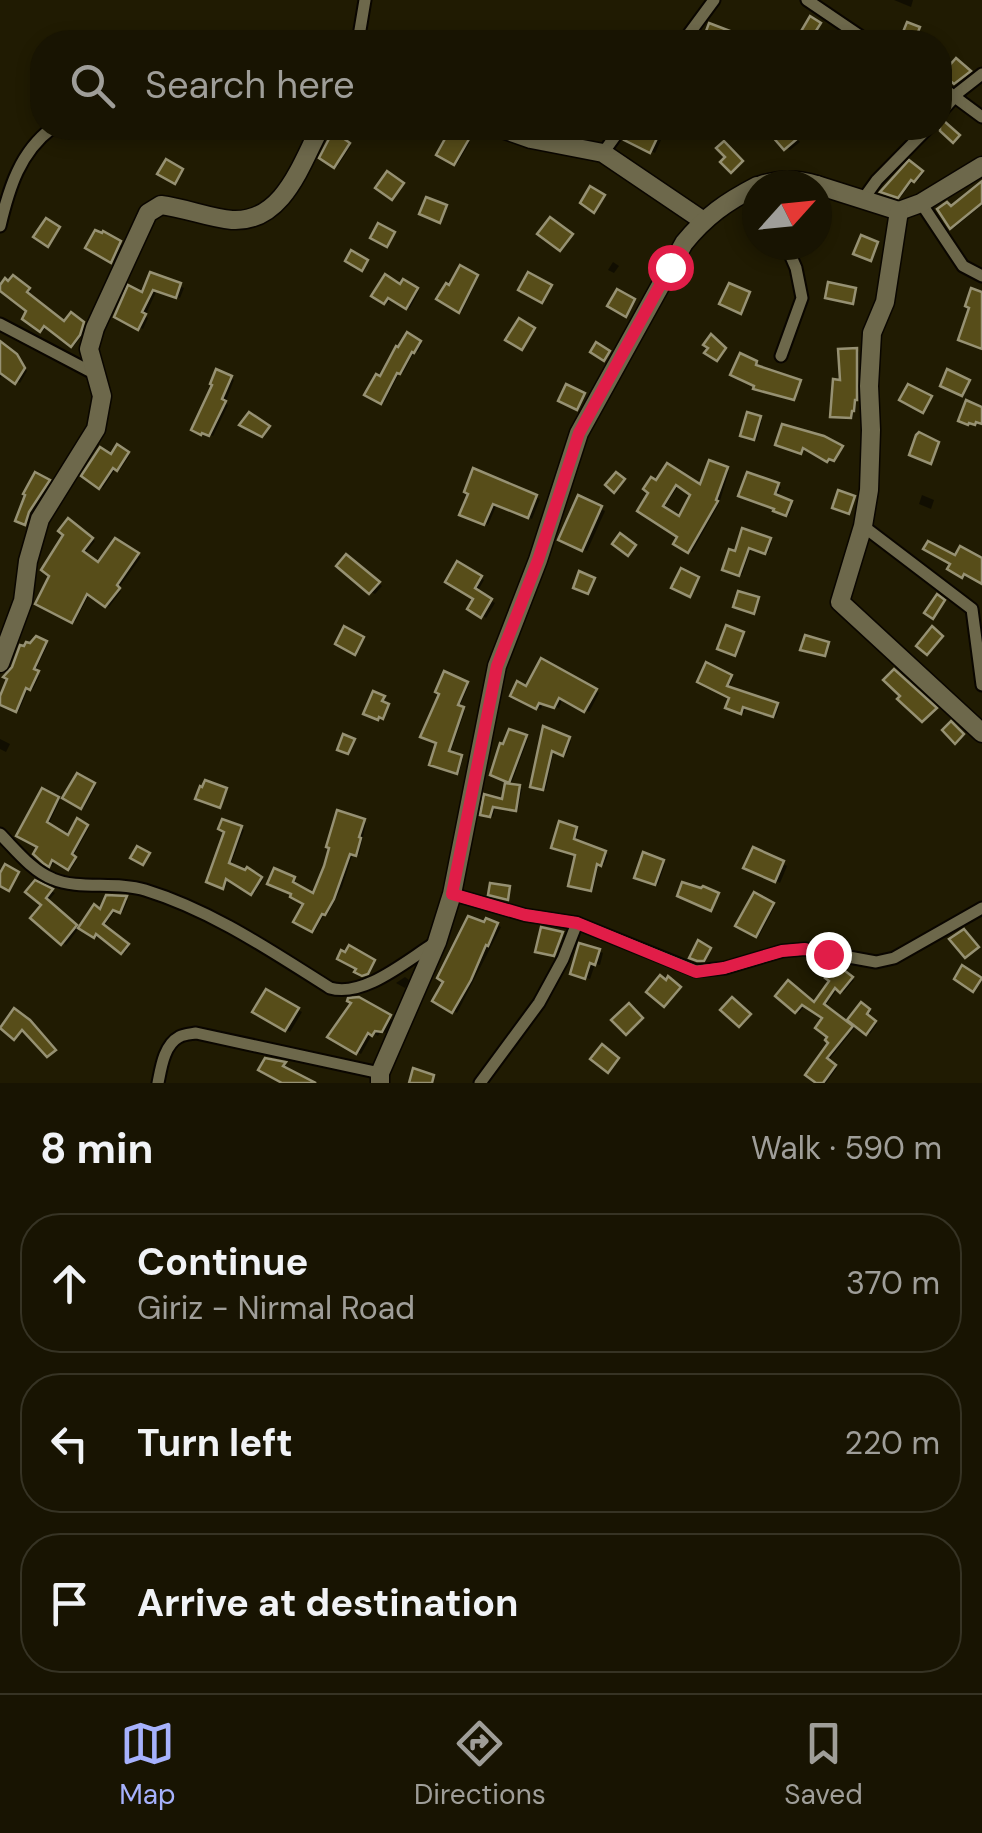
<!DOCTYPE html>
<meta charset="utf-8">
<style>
:root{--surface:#181402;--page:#211d0c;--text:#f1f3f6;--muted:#9f9e99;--line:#363324;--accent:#a6b1fc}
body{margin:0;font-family:"DM Sans",sans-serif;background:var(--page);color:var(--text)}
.compass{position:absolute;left:742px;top:170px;width:90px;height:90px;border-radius:50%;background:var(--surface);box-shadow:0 5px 15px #0003;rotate:63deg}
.stop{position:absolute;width:30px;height:30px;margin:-22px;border:8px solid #e11d48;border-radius:50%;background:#fff}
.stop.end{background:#e11d48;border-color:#fff;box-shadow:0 2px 10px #0008}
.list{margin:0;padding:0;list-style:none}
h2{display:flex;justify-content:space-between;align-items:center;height:130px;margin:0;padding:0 40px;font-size:42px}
h2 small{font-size:32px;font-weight:400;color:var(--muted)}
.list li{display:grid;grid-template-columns:65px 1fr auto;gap:30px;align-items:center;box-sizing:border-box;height:140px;margin:0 20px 20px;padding:0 20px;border:2px solid var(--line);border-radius:40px}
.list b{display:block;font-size:38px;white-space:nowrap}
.list p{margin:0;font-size:32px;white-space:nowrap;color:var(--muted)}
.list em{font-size:32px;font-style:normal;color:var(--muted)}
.icon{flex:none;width:55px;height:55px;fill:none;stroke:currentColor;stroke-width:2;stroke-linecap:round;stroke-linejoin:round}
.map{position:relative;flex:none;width:982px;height:1083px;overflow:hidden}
.search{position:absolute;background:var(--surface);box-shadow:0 5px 15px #0003;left:30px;right:30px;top:30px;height:110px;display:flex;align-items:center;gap:25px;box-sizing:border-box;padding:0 35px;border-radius:40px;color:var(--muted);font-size:38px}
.sheet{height:610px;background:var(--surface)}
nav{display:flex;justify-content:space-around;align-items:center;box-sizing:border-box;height:140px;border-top:2px solid var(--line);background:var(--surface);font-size:28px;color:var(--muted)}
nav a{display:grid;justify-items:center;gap:5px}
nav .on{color:var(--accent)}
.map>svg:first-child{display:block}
</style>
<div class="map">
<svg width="982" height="1083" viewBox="0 0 982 1083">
<rect width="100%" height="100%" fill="#201b02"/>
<!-- shadow -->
<g fill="#0007" fill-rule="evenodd">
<path d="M 894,0 L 913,0 L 911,7 Z"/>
<path d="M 632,128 L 641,128 L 662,138 L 655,153 L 628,139 Z"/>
<path d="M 768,128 L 787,128 L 800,142 L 790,150 Z"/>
<path d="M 452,131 L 470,142 L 457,164 L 439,154 Z"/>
<path d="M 334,135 L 351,146 L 337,167 L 322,158 Z"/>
<path d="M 910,163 L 924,173 L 918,181 L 914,179 L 901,197 L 884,191 Z"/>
<path d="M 982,189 L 982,205 L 954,228 L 951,227 L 952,209 Z"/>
<path d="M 104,235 L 124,246 L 116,263 L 89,247 Z"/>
<path d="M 613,262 L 619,266 L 614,273 L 608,270 Z"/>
<path d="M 461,268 L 478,278 L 462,312 L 439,298 L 450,288 Z"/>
<path d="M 152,275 L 184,288 L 180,298 L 157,290 L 145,316 L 148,318 L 143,329 L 117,316 L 144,296 Z"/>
<path d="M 13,278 L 31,291 L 28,295 L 65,324 L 72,315 L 85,325 L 82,336 L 74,346 L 47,326 L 43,331 L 26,318 L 29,310 Z"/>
<path d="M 404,282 L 419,291 L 410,308 L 392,297 L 388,303 L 375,295 L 401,287 Z"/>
<path d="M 408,336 L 422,344 L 418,352 L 415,351 L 403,373 L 400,372 L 384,403 L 368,394 L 381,379 Z"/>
<path d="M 0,346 L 20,359 L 27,371 L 20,383 L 4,373 L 0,378 Z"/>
<path d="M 857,350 L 859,352 L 859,400 L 856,399 L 856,411 L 853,411 L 853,418 L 835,417 L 843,382 Z"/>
<path d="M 218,372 L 234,380 L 225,403 L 228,405 L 213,436 L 198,431 Z"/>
<path d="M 749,415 L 762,420 L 757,440 L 743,435 Z"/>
<path d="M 118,447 L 130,455 L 120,470 L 116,468 L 103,488 L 85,476 L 112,457 Z"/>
<path d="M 710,463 L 729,471 L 719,504 L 692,552 L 676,543 L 680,536 L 640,510 L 668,466 L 702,487 ZM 679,485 L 694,494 L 680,519 L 663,509 Z"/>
<path d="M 475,472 L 540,499 L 532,519 L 497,504 L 488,525 L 462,514 Z"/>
<path d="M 748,475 L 781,487 L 777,498 L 793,504 L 789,516 L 776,510 Z"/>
<path d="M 36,476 L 50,483 L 31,514 L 28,524 L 18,520 Z"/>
<path d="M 922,495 L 934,500 L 931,509 L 919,504 Z"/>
<path d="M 579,498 L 605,511 L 587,551 L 561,539 Z"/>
<path d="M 69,521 L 95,541 L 84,555 L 99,565 L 116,542 L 141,557 L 118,589 L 121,591 L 109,607 L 90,593 L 75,622 L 38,603 L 66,535 Z"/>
<path d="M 744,531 L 772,541 L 768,553 L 751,548 L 742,575 L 725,569 L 736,554 Z"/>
<path d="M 351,559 L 382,586 L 375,594 L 371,592 Z"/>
<path d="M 458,564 L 484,580 L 477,592 L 495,603 L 486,618 L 470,608 L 476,598 Z"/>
<path d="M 37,639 L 48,644 L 35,672 L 40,675 L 33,689 L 29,687 L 19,711 L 0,702 Z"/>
<path d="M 542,662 L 599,693 L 589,712 L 563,697 L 559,708 L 543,703 L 541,709 L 513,695 L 527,689 Z"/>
<path d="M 707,666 L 733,678 L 728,689 L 779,707 L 776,717 L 746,707 L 744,713 L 728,707 L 732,697 Z"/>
<path d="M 445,674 L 469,685 L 459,708 L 465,711 L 450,754 L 463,758 L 459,773 L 434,766 Z"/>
<path d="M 545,730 L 571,741 L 566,755 L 554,750 L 546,789 L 535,787 Z"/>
<path d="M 510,732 L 528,739 L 512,782 L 493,774 Z"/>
<path d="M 0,739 L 10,744 L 6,752 L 0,749 Z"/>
<path d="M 78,776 L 96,786 L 84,808 L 66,797 Z"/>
<path d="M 519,788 L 522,789 L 518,810 L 495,807 L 493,817 L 486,815 L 486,797 L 504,802 Z"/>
<path d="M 43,791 L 60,800 L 48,826 L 68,838 L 78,822 L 89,828 L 72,858 L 77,860 L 71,869 L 56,859 L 52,866 L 36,853 L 40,846 Z"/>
<path d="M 339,813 L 366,823 L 359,855 L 353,853 L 342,887 L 328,914 L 325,913 L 315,931 L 297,921 L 306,903 L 275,871 L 296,881 L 294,886 L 315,896 L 326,866 Z"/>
<path d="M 223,822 L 244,830 L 230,866 L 246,873 L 248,870 L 263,880 L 254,894 L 229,878 L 225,888 L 209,881 L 227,831 Z"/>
<path d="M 561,824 L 579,830 L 575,842 L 608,855 L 604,865 L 599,863 L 593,891 L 573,886 L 577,855 Z"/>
<path d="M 754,850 L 787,866 L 780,883 L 747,867 Z"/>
<path d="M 644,856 L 665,864 L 658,885 L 637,877 Z"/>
<path d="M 35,883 L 55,893 L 48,901 L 79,928 L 66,945 L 34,918 L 44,904 Z"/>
<path d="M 755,896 L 775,906 L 759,936 L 738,925 Z"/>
<path d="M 108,897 L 128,900 L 123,912 L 116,909 L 104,927 L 130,946 L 125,953 L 99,934 L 97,937 L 82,927 L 102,912 Z"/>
<path d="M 487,921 L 501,927 L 457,1013 L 435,1000 Z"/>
<path d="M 599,951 L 603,953 L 600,965 L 595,964 L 590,979 L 577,975 Z"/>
<path d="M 838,968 L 854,980 L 844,992 L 838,988 L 825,1007 L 848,1024 L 862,1005 L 871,1012 L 867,1017 L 877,1024 L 870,1034 L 857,1025 L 828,1061 L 837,1068 L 826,1083 L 821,1083 L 809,1075 L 832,1042 L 825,1018 L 806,1004 L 799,1013 L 778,996 L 815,1005 Z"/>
<path d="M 405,977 L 409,980 L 405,988 L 396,983 Z"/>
<path d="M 267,992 L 302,1012 L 290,1032 L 256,1011 Z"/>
<path d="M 358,999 L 394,1021 L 387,1033 L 380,1032 L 378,1036 L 373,1033 L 361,1054 L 331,1036 Z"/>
</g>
<!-- building -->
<g fill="#574d19" stroke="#969173" stroke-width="2.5" fill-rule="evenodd">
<path d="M 810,16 L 821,23 L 809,42 L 803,42 L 797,38 Z"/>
<path d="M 907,22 L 920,27 L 914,42 L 899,42 Z"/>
<path d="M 709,23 L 738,34 L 735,42 L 702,42 Z"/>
<path d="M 956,58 L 971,71 L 954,84 L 942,74 Z"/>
<path d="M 944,121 L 960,135 L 953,143 L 940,131 L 940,122 Z"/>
<path d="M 451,128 L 469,139 L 454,165 L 436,155 Z"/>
<path d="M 630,128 L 647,128 L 659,134 L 650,153 L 624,140 Z"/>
<path d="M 765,128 L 787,128 L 797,139 L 784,150 Z"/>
<path d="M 333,131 L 350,143 L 334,168 L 319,158 Z"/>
<path d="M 724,141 L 743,161 L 731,173 L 720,162 L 725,157 L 716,148 Z"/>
<path d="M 166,159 L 183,169 L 175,184 L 157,174 Z"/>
<path d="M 909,160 L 923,171 L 914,182 L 911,180 L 898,198 L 880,192 Z"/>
<path d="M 387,171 L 404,183 L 392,200 L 375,188 Z"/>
<path d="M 982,181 L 982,203 L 950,229 L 937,209 L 947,202 L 951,206 Z"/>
<path d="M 590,186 L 605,195 L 594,213 L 580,203 Z"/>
<path d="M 426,197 L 447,205 L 440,223 L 419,214 Z"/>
<path d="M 550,217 L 573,234 L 560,251 L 537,234 Z"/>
<path d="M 46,218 L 60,227 L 48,247 L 33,237 Z"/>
<path d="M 378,223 L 395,232 L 387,247 L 370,238 Z"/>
<path d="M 95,230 L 102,233 L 103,231 L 121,241 L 111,263 L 85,248 Z"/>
<path d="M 861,235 L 878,242 L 871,261 L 853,254 Z"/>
<path d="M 351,250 L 368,260 L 362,271 L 345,261 Z"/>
<path d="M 460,265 L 478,275 L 459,313 L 436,299 L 446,283 L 449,285 Z"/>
<path d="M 150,272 L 181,283 L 176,298 L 153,290 L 142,312 L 146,314 L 138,330 L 114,317 L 128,285 L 142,292 Z"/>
<path d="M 528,272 L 552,285 L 542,303 L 518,290 Z"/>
<path d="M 385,274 L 400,284 L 403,279 L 418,288 L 406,309 L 388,298 L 384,304 L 371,296 Z"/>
<path d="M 13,275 L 30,288 L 27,292 L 64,321 L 71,312 L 84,322 L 80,335 L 71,347 L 44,326 L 40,332 L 22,319 L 26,311 L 0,291 L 0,285 L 5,278 L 8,281 Z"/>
<path d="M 828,282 L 856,288 L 853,304 L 825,298 Z"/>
<path d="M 729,283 L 750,292 L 741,314 L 719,304 Z"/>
<path d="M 971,288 L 982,292 L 982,349 L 958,340 L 969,308 L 965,306 Z"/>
<path d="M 617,289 L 635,299 L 626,317 L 607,306 Z"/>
<path d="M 519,318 L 535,328 L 522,350 L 505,340 Z"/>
<path d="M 407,332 L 421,341 L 414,353 L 412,352 L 400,374 L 397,373 L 381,404 L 364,395 L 376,374 L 380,376 L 396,346 L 398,347 Z"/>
<path d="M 711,334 L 726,348 L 717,361 L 704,353 L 708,348 L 703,345 Z"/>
<path d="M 0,341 L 17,354 L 25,368 L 15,384 L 0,373 Z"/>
<path d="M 596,342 L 610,351 L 604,361 L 590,352 Z"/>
<path d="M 857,348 L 857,400 L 855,400 L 854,411 L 852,411 L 851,418 L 830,417 L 833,379 L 840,380 L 838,349 Z"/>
<path d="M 740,353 L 757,361 L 756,365 L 801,380 L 794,400 L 753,389 L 754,386 L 730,375 Z"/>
<path d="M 216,369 L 232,376 L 222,399 L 226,401 L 209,436 L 202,433 L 201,435 L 191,430 L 212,385 L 210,384 Z"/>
<path d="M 947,369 L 970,380 L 962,396 L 940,386 Z"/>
<path d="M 566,384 L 585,393 L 577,410 L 558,401 Z"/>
<path d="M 908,384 L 932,396 L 923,413 L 899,400 Z"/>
<path d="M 966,400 L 982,407 L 982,424 L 976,422 L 975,425 L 969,423 L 968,425 L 958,421 Z"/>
<path d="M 249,412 L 270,426 L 262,437 L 239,425 Z"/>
<path d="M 747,412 L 761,416 L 754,440 L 740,436 Z"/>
<path d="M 782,424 L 824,436 L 843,446 L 834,461 L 829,459 L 827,462 L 803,448 L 801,454 L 775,445 Z"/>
<path d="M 919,432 L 939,442 L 931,464 L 909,455 L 916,435 Z"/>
<path d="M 117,444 L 129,452 L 117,471 L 113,468 L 99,489 L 81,476 L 100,447 L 111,454 Z"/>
<path d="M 709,460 L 728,467 L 716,500 L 718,501 L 688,553 L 673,544 L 677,537 L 637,511 L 648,493 L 643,489 L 651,477 L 656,480 L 667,463 L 700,484 ZM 676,485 L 690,495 L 679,516 L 663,506 Z"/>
<path d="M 473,468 L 537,495 L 528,518 L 493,504 L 484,525 L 459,515 L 468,494 L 464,492 Z"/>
<path d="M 35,472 L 50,480 L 29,512 L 25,525 L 15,521 L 25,495 L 23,494 Z"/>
<path d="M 616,472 L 625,479 L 614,493 L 605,485 Z"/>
<path d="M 747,472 L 779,483 L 775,494 L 792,501 L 786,516 L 773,511 L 774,509 L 738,496 Z"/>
<path d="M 838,490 L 855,496 L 849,514 L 832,508 Z"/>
<path d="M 578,495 L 602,506 L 582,551 L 558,540 Z"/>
<path d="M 68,518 L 93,538 L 83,551 L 98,562 L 115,538 L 139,553 L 117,585 L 120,588 L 105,607 L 87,594 L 72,623 L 35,604 L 49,576 L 41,570 L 63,535 L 58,531 Z"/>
<path d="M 742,528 L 771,538 L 765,554 L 749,548 L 739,576 L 722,570 L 729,549 L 735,551 Z"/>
<path d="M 620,533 L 636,545 L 628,556 L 612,544 Z"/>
<path d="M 928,541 L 955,555 L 960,546 L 982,558 L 982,584 L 964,574 L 962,578 L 947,569 L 950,564 L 923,549 Z"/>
<path d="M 346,554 L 380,582 L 369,594 L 336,566 Z"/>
<path d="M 457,561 L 482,576 L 475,588 L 492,599 L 481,618 L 467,609 L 473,599 L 445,582 Z"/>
<path d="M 681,568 L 699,577 L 690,597 L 671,588 Z"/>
<path d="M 579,571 L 595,578 L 588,594 L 573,588 Z"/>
<path d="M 738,591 L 759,597 L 754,614 L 733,607 Z"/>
<path d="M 937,594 L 945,600 L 933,619 L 924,613 Z"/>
<path d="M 726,625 L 744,632 L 735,656 L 717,649 Z"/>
<path d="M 344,626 L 364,637 L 355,655 L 335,644 Z"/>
<path d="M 932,626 L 943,636 L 927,655 L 916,646 Z"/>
<path d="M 805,635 L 829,642 L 825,656 L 800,650 Z"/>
<path d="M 36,636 L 47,641 L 34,669 L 39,671 L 30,690 L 26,688 L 16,712 L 0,705 L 0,696 L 7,679 L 3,677 L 12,667 L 20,645 L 24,646 L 26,642 L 30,643 Z"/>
<path d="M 541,658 L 597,689 L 584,712 L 559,698 L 554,708 L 539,703 L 536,709 L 510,696 L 517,681 L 526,686 Z"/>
<path d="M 706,662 L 732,675 L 727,686 L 778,703 L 773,717 L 743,707 L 741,714 L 725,708 L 729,698 L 697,682 Z"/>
<path d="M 894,669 L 937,708 L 922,722 L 897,699 L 900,696 L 883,680 Z"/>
<path d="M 444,671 L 468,682 L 458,705 L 464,707 L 449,751 L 462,755 L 457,774 L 429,765 L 436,743 L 420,737 L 439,694 L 435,692 Z"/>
<path d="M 373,691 L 385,696 L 382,701 L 389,704 L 383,719 L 379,717 L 378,720 L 363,714 Z"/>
<path d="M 951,721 L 964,734 L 955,744 L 942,730 Z"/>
<path d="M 543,726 L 570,737 L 563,756 L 552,751 L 543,790 L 530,787 Z"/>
<path d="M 509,729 L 527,735 L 509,783 L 490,775 L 500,743 L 503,744 Z"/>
<path d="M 343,734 L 355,739 L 348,754 L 337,750 Z"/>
<path d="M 77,773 L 95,783 L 81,809 L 62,798 Z"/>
<path d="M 205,780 L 227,788 L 220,808 L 195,799 L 200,786 L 202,787 Z"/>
<path d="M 505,783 L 520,785 L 516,811 L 493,807 L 490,817 L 480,815 L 484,794 L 502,799 Z"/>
<path d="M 42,788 L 59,797 L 47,822 L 68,835 L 77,818 L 88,825 L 72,854 L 76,857 L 68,870 L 52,860 L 49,867 L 43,863 L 33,854 L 37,847 L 16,836 Z"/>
<path d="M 337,810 L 365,819 L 359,837 L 361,838 L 356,856 L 350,854 L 334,899 L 325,915 L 322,914 L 312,932 L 293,922 L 303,904 L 290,897 L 291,894 L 267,884 L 274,868 L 295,877 L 293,882 L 313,893 L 324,866 L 329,848 L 326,847 Z"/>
<path d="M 222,819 L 242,826 L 229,863 L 245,870 L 247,867 L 262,877 L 251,895 L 226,879 L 223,889 L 206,882 L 224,832 L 218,829 Z"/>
<path d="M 559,821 L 577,827 L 574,839 L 606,851 L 601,866 L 597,864 L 591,891 L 568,886 L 575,855 L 551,848 Z"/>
<path d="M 137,846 L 150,853 L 143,865 L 130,858 Z"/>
<path d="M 753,847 L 784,861 L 775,882 L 743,868 Z"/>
<path d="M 643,852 L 664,860 L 655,885 L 634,878 Z"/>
<path d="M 5,864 L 19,872 L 9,891 L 0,886 L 0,873 Z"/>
<path d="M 35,880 L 53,889 L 46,898 L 77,925 L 61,945 L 30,918 L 41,905 L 25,892 Z"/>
<path d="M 682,882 L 701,888 L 703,886 L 719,893 L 711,911 L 677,896 Z"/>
<path d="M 490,883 L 510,886 L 508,900 L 488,895 Z"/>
<path d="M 754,892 L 774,903 L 756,937 L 735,926 Z"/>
<path d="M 106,895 L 127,896 L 120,913 L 113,910 L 103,924 L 129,944 L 121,954 L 96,934 L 94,938 L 78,928 L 94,904 L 100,909 Z"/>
<path d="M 468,916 L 484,922 L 486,918 L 498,923 L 488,946 L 486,945 L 471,980 L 452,1013 L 432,1001 L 443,982 L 437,978 Z"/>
<path d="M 541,927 L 563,932 L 554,956 L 535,952 Z"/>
<path d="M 964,929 L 979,947 L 965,958 L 949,939 Z"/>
<path d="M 698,940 L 711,948 L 704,961 L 697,961 L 689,958 Z"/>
<path d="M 579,943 L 600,949 L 595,965 L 590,963 L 585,979 L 570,974 Z"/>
<path d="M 349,945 L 375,960 L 368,974 L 362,976 L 354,972 L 356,969 L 337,959 L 341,950 L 345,952 Z"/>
<path d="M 836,964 L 853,977 L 840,993 L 835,988 L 824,1004 L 853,1026 L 827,1058 L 836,1065 L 823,1083 L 816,1083 L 805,1075 L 828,1043 L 825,1040 L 827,1037 L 815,1028 L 822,1018 L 802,1005 L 795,1013 L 775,996 L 788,980 L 814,1002 L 829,981 L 825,978 Z"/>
<path d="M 962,965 L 982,978 L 973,992 L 954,979 Z"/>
<path d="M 660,975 L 666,980 L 668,976 L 681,987 L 664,1007 L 646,992 Z"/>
<path d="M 266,989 L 299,1008 L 285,1031 L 252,1012 Z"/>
<path d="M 359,997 L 391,1015 L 382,1032 L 375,1031 L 372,1036 L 368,1033 L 356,1054 L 327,1037 L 351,1003 L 347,1001 L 348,998 Z"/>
<path d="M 732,997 L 751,1014 L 739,1027 L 720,1010 Z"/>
<path d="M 861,1002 L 870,1009 L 867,1014 L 876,1021 L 866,1035 L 847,1020 Z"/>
<path d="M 629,1003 L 643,1018 L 626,1035 L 611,1020 Z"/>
<path d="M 14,1008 L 30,1020 L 56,1050 L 47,1057 L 22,1030 L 14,1040 L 0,1028 Z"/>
<path d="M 602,1044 L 619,1058 L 608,1073 L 590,1059 Z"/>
<path d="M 265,1058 L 286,1062 L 283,1066 L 316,1083 L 282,1083 L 258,1070 Z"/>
<path d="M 413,1068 L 434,1075 L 432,1083 L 409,1083 Z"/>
</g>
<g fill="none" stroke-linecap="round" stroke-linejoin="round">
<!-- street casing -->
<g stroke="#0a0600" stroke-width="15">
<g id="street">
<path d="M 807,0 L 869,42"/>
<path d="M 358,42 L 365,0"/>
<path d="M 683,42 L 714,0"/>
<path d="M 940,86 L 982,117"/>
<path d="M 940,113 L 959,92 L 982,74"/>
<path d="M 603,153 L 621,128"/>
<path d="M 864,198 L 877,180 L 928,128"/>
<path d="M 921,203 L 963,266 L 982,276"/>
<path d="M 0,226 C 9,188 20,152 52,128"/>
<path d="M 0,324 L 97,375"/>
<path d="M 781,356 L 802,298 L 796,268 L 786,245"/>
<path d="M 863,526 L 972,609 L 982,685"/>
<path d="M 0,834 C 15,849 32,871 53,879 C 78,890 116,881 145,890 C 213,911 271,951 330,988 C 364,998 407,960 435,943"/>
<path d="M 452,894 L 525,915 L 577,923 L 696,971 L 725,968 L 782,951 L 805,949 L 876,962 L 894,958 L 982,908"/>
<path d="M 158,1083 C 161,1068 164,1045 179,1037 C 184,1034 190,1034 196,1033 L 380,1073"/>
<path d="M 480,1083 L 539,1003 L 563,959 L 577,923"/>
</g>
</g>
<!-- secondary casing -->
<g stroke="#0a0600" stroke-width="21">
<g id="secondary">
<path d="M 500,128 L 531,139 L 603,153 L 702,220"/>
<path d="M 761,185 C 781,179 797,179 817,185"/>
<path d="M 817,185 L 899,211 L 921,203 L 982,166"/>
<path d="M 899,211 L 885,302 L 872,333 L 869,386 L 871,430 L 869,490 L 863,526 L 840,602 L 982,733"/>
<path d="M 0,663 L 23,601 L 28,561 L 40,519 L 96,429 L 102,396 L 89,349 L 95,328 L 148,213 L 161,205 C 185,208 209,218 232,220 C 283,223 301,164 320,128"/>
<path d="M 380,1083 L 380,1073 L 437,942 L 452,894 L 497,666 L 538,560 L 579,433 L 684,243 C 706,216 726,202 757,186"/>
</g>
</g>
<!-- street -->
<use href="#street" stroke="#6d684b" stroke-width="11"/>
<!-- secondary -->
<use href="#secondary" stroke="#6d684b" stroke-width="18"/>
</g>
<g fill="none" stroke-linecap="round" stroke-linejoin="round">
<!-- route -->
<path stroke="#e11d48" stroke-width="12" d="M 670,267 L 579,433 L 538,560 L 497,666 L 452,894 L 525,915 L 577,923 L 696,972 L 724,968 L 782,951 L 805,949 L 828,954"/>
</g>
</svg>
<svg class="compass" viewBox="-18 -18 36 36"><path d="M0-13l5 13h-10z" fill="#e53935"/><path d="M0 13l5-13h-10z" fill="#9f9e99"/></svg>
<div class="stop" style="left:670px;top:267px"></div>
<div class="stop end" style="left:828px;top:954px"></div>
<div class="search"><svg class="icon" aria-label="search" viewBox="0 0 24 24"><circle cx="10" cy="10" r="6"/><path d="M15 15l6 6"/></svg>Search here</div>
</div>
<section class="sheet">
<h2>8 min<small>Walk · 590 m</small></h2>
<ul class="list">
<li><svg class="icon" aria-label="ahead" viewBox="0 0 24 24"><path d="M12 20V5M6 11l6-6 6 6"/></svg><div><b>Continue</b><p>Giriz - Nirmal Road</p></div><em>370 m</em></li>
<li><svg class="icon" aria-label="left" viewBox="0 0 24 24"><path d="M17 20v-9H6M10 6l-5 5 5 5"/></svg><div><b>Turn left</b></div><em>220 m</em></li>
<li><svg class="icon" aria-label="arrive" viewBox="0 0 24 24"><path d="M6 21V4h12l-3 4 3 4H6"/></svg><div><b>Arrive at destination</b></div></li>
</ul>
</section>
<nav>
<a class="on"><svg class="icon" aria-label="map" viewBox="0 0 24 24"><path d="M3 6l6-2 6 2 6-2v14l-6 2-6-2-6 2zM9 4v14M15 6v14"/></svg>Map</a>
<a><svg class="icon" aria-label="directions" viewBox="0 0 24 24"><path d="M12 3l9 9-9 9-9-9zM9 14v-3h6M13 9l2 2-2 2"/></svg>Directions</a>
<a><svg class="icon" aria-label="saved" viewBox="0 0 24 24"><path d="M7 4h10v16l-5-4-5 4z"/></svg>Saved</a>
</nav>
